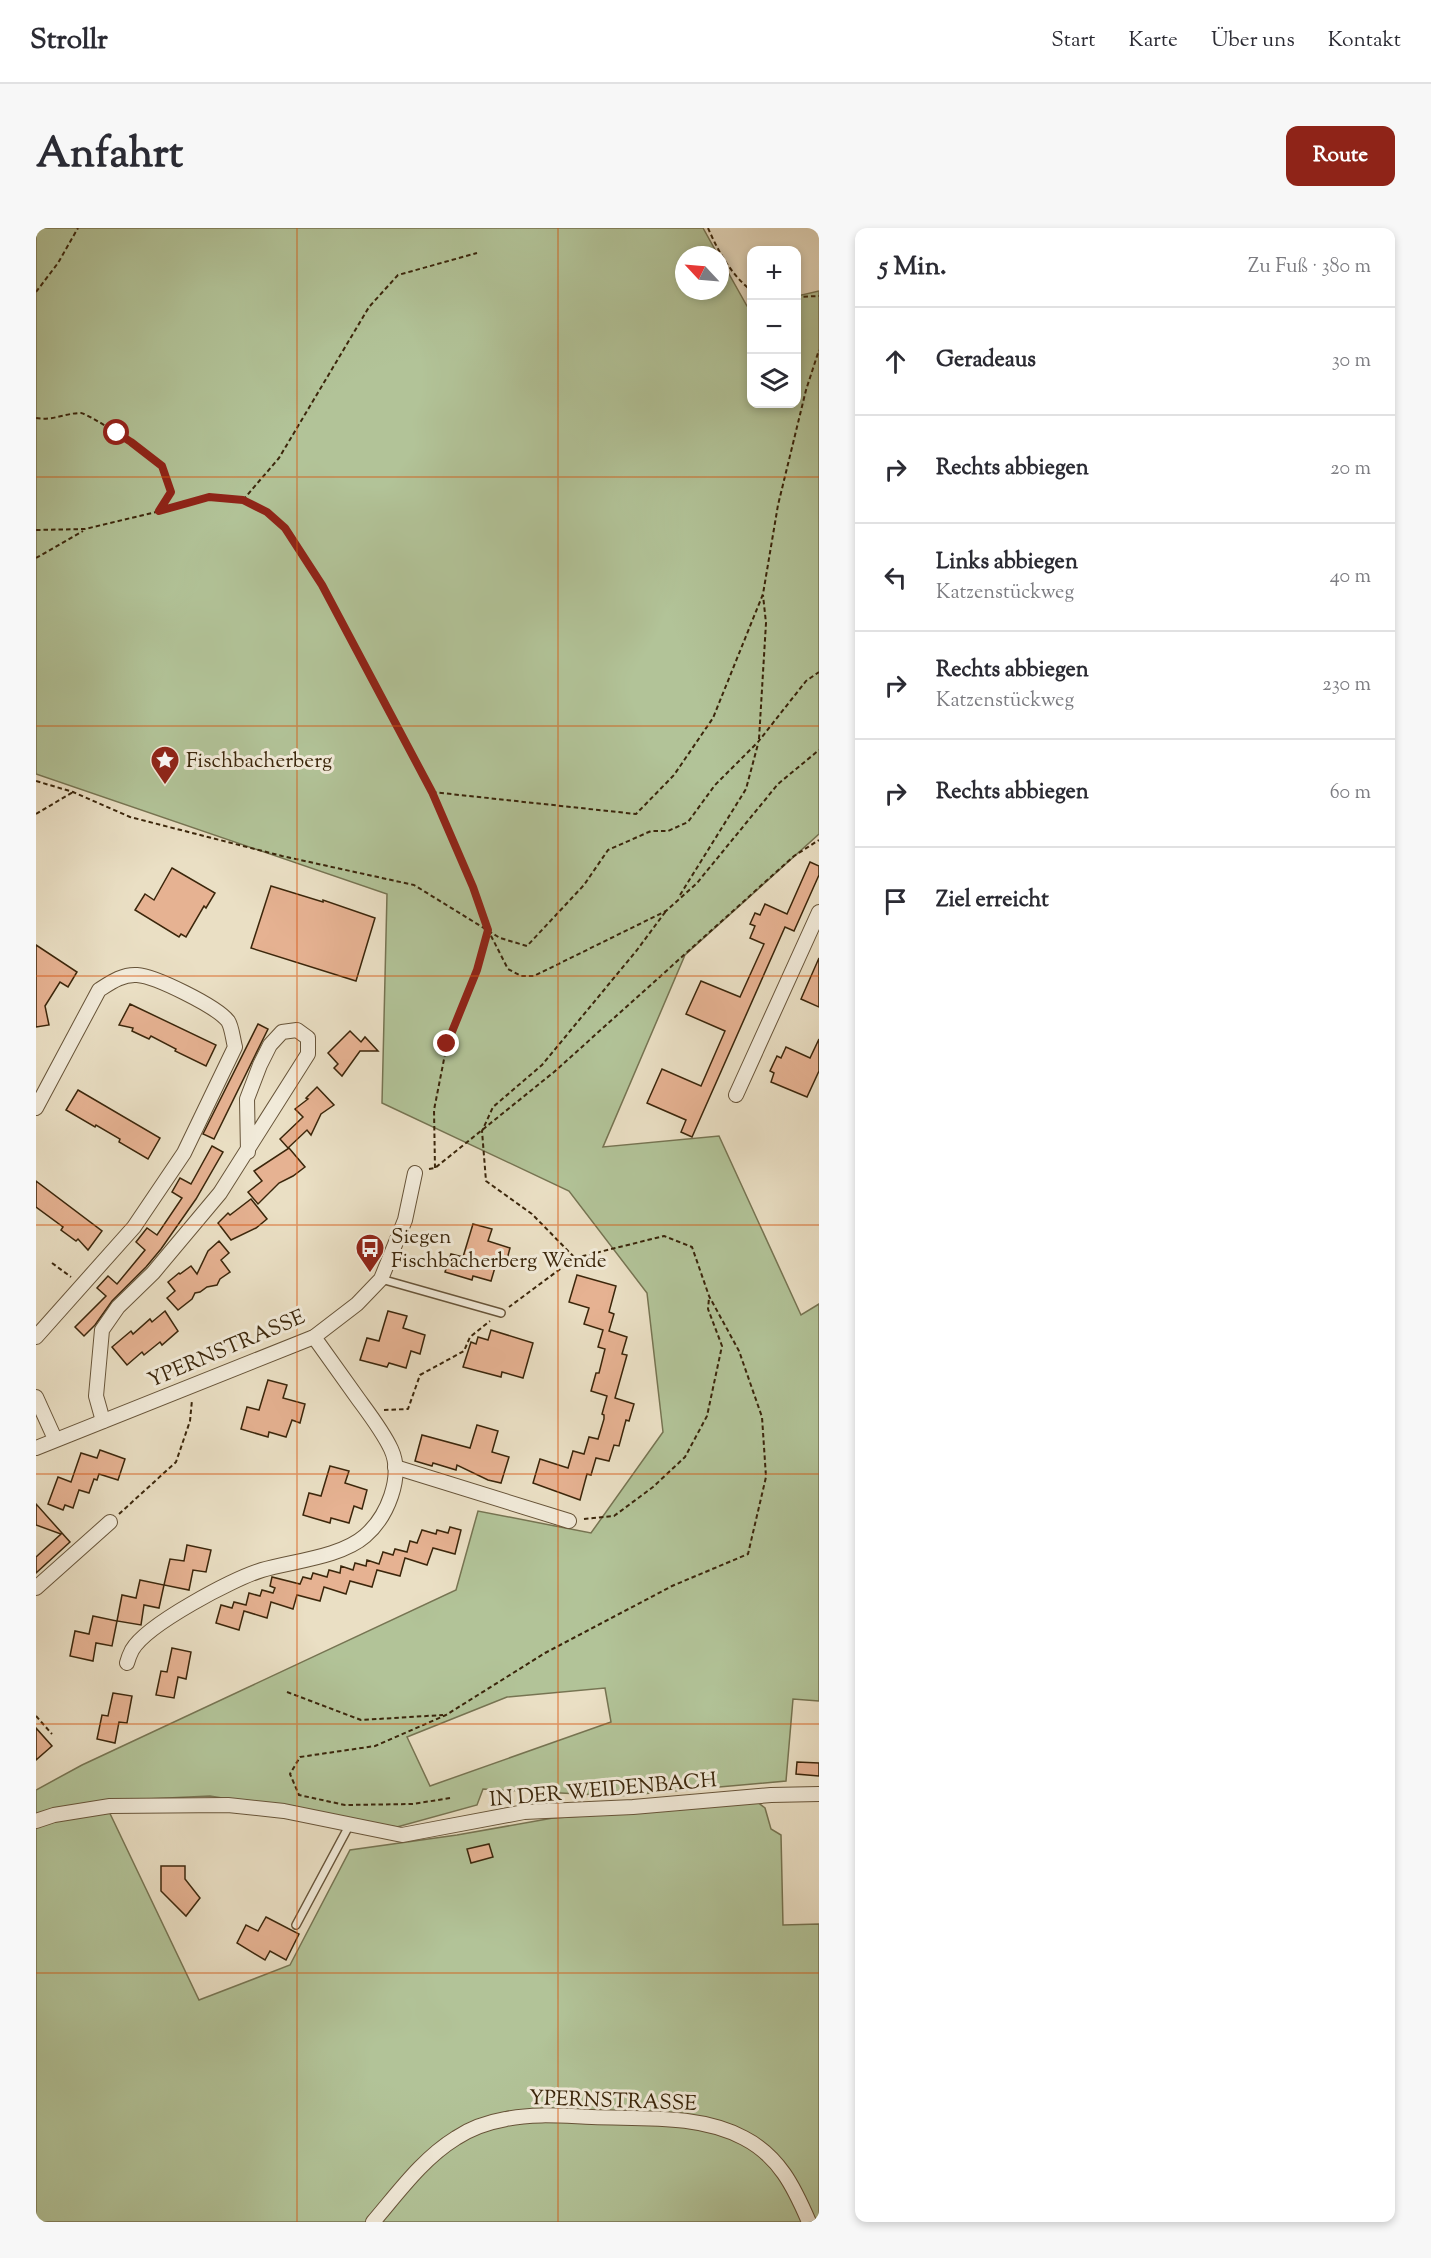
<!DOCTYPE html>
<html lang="de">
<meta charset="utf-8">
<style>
:root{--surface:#fff;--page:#f7f7f7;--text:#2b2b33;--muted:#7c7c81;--line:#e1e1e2;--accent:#8f2418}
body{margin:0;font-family:"Sorts Mill Goudy",serif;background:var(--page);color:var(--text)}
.controls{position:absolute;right:18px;top:18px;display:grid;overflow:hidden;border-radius:12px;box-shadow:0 3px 9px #0003}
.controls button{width:54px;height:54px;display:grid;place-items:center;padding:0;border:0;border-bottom:2px solid var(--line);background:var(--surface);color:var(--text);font:30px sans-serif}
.compass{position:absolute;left:639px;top:18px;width:54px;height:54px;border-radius:50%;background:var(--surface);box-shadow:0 3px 9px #0003;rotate:296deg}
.stop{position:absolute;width:18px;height:18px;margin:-14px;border:4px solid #8f2418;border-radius:50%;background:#fff}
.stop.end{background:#8f2418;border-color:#fff;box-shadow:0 2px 6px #0008}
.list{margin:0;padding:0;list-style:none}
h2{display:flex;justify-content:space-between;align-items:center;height:78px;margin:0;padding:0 24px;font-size:26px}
h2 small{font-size:20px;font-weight:400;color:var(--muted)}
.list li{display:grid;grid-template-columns:39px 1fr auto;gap:18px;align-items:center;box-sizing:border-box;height:108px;padding:0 24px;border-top:2px solid var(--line)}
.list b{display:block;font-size:22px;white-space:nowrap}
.list p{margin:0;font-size:20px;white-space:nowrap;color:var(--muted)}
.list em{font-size:20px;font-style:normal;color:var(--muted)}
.icon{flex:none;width:33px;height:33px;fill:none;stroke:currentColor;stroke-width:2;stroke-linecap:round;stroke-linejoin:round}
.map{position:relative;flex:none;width:783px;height:1994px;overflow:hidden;border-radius:12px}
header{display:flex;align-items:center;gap:36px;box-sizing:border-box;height:84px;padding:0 30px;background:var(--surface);border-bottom:2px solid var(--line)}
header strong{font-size:28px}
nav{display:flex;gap:33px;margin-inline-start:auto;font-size:21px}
.intro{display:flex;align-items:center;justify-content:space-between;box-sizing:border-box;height:144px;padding:0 36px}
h1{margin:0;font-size:42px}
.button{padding:15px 27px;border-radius:12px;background:var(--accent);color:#fff;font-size:21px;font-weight:700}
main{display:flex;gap:36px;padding:0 36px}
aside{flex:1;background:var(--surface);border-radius:12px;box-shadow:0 3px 9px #0003}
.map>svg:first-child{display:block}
</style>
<header>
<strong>Strollr</strong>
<nav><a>Start</a><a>Karte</a><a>Über uns</a><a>Kontakt</a></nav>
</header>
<div class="intro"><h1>Anfahrt</h1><a class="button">Route</a></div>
<main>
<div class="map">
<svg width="783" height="1994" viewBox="0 0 783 1994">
<rect width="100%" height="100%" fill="#eadfc4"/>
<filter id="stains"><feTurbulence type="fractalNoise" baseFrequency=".00333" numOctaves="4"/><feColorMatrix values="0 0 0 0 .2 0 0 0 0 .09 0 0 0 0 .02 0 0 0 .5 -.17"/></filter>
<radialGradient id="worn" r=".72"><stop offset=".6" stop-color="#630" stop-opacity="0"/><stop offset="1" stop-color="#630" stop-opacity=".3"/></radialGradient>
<!-- green -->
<path fill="#b2c398" stroke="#767452" stroke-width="1.5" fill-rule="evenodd" d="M 0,0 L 667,0 L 682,27 L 648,27 L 648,63 L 684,63 L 684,30 L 711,78 L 715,78 L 716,176 L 760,176 L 761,68 L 783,63 L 783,606 L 649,727 L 567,919 L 683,908 L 765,1087 L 783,1076 L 783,1473 L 757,1471 L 750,1553 L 582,1568 L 447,1561 L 441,1577 L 361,1599 L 174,1568 L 68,1573 L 163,1772 L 254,1737 L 314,1622 L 421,1607 L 517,1590 L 623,1583 L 720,1573 L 729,1580 L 735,1601 L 745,1607 L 747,1697 L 783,1696 L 783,1994 L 0,1994 L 0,1562 L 46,1537 L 420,1362 L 442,1283 L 555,1305 L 627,1204 L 611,1065 L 533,963 L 346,875 L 351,666 L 0,546 ZM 569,1460 L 575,1494 L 394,1558 L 371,1509 L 471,1469 Z"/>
<!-- building -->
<g fill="#e6b292" stroke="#3b260b" stroke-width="1.5">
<path d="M 774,634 L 783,638 L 783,647 L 758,703 L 749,699 L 656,909 L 645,904 L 650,892 L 611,875 L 626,841 L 665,858 L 689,803 L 650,786 L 665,753 L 704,769 L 728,716 L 714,710 L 719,698 L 714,696 L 719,685 L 724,687 L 729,676 L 751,686 Z"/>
<path d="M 136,640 L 179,665 L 170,680 L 168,678 L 150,709 L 145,706 L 143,709 L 99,682 L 109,666 L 118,672 Z"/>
<path d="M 235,658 L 287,674 L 287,672 L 339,690 L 320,753 L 215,720 Z"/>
<path d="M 0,717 L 41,744 L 32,759 L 24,754 L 9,778 L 13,797 L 0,799 Z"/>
<path d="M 783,730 L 783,779 L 765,771 Z"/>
<path d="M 94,776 L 180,817 L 170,838 L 139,823 L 140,821 L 115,808 L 113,811 L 96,803 L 97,800 L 83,797 Z"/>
<path d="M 222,796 L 232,801 L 178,911 L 167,906 Z"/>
<path d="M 314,803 L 325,814 L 329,809 L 342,823 L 324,823 L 306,848 L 298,840 L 302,836 L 292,825 Z"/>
<path d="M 783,811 L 783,843 L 771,869 L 735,854 L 738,845 L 734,843 L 741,828 L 745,830 L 750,819 L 774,830 Z"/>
<path d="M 281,859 L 298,877 L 285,886 L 275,907 L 271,902 L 252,920 L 244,911 L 267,889 L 259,881 L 272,871 L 270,870 Z"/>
<path d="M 42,862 L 124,910 L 112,931 L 83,914 L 84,911 L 60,897 L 59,899 L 30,882 Z"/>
<path d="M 176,918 L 187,924 L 160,971 L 125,1021 L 110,1039 L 76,1073 L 59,1097 L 48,1108 L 39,1099 L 70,1068 L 61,1060 L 72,1048 L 81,1056 L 109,1022 L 100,1014 L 111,1000 L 121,1007 L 146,970 L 136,964 L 144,950 L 155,956 Z"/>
<path d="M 253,920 L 269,939 L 257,948 L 243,955 L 222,976 L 212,964 L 226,953 L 218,943 Z"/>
<path d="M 0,953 L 66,1003 L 52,1022 L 42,1011 L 40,1013 L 25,1002 L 27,999 L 0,979 Z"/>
<path d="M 215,971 L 231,991 L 220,1000 L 195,1012 L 182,995 L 192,985 L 194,987 Z"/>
<path d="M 437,996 L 456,1001 L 452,1013 L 474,1020 L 469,1039 L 460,1036 L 455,1053 L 437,1048 L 436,1052 L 409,1044 L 415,1026 L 427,1029 Z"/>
<path d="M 183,1013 L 193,1025 L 185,1032 L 194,1044 L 184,1051 L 181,1057 L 171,1059 L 164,1064 L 159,1065 L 156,1071 L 142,1082 L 131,1070 L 139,1063 L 132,1054 L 143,1045 L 144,1046 L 155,1038 L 161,1046 L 172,1023 Z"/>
<path d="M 541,1047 L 580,1058 L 573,1084 L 578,1086 L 573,1103 L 591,1109 L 586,1126 L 591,1127 L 579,1170 L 598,1176 L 593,1193 L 590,1192 L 583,1218 L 578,1217 L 573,1233 L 560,1230 L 555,1247 L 551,1246 L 544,1272 L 497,1255 L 504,1231 L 532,1240 L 537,1223 L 548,1226 L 553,1209 L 562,1211 L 568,1191 L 568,1187 L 566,1186 L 571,1168 L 555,1163 L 560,1145 L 563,1145 L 569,1121 L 562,1119 L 567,1102 L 548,1096 L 553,1080 L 533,1074 Z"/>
<path d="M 129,1083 L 142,1103 L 126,1117 L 124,1114 L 108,1127 L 106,1124 L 91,1137 L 76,1119 L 95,1103 L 97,1106 L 114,1091 L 116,1094 Z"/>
<path d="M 352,1083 L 371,1088 L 367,1100 L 389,1107 L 384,1126 L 375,1123 L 370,1140 L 353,1135 L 351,1139 L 324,1132 L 331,1110 L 343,1113 Z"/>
<path d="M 455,1102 L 497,1115 L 487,1150 L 466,1144 L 465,1149 L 427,1139 L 435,1114 L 440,1116 L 442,1109 L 452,1112 Z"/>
<path d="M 232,1152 L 251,1157 L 247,1170 L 269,1176 L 264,1195 L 256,1192 L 250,1209 L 233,1204 L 232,1209 L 205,1201 L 211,1179 L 223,1182 Z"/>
<path d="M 441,1197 L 462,1203 L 456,1224 L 473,1229 L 465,1255 L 452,1252 L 421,1237 L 420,1242 L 397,1235 L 396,1238 L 379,1233 L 386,1207 L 434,1220 Z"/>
<path d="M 64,1222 L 89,1231 L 82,1252 L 63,1246 L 61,1252 L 58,1251 L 53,1265 L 43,1262 L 37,1280 L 29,1277 L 27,1282 L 12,1276 L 22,1249 L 35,1254 L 45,1225 L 61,1230 Z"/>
<path d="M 294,1238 L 313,1243 L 309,1255 L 331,1262 L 326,1281 L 318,1278 L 313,1295 L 295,1290 L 294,1295 L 267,1287 L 273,1265 L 285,1268 Z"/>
<path d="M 0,1276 L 34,1314 L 0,1345 L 0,1329 L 25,1306 L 0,1297 Z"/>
<path d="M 414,1299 L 425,1302 L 419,1326 L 397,1320 L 391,1337 L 369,1330 L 364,1348 L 341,1342 L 336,1359 L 314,1353 L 310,1366 L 288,1359 L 284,1373 L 261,1367 L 257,1381 L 235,1374 L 231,1390 L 208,1383 L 203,1402 L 180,1395 L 185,1377 L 196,1380 L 198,1374 L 210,1377 L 213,1365 L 224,1368 L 226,1362 L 237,1365 L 239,1360 L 234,1358 L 236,1349 L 264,1356 L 267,1349 L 275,1351 L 277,1345 L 291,1349 L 293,1342 L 304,1345 L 305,1338 L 317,1342 L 319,1335 L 330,1338 L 331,1332 L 343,1336 L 347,1324 L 357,1327 L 359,1321 L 371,1324 L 374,1313 L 381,1315 L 386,1302 L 400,1306 L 401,1302 L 412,1305 Z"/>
<path d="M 151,1317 L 175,1322 L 170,1344 L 157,1342 L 153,1362 L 128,1357 L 134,1331 L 148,1333 Z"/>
<path d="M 104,1352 L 128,1357 L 123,1380 L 108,1377 L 105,1397 L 81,1393 L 86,1367 L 100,1370 Z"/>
<path d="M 57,1388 L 81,1393 L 76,1418 L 60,1415 L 57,1433 L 34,1428 L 39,1403 L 53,1406 Z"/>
<path d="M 136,1420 L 155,1424 L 150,1451 L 142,1449 L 138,1470 L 120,1467 L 125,1443 L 131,1444 Z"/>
<path d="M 77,1465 L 96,1468 L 91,1495 L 83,1494 L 79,1515 L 61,1511 L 66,1487 L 72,1488 Z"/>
<path d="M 0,1500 L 16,1518 L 0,1532 Z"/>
<path d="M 761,1534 L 783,1535 L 783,1548 L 760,1546 Z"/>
<path d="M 453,1616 L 457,1629 L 435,1635 L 431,1621 Z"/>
<path d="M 125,1638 L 149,1638 L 149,1651 L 164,1670 L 150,1688 L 125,1663 Z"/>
<path d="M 230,1689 L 263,1706 L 250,1732 L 234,1723 L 229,1732 L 201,1715 L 210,1697 L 222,1703 Z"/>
</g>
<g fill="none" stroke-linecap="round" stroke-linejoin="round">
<!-- service casing -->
<g stroke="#675439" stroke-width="10">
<g id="service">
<path d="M 345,1051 L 465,1085"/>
<path d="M 260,1697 L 314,1596"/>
</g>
</g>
<!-- minor casing -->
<g stroke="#675439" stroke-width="16">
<g id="minor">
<path d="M 700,867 L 783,684"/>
<path d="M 0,880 L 63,762 C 74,755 86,746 101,747 C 119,748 180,778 192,793 C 196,799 197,812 199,819 L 148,925 L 98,999 L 0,1109"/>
<path d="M 0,1169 L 19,1211"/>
<path d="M 67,1193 L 60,1168 L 66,1102 L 82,1079 L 117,1045 L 184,965 L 272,826 L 272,810 L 261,802 L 246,804 L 234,817 L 224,837 L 211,871 L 212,924"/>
<path d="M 0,1220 L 278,1109 L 321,1076 L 345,1051 L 369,992 L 379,945"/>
<path d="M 359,1239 L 533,1293"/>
<path d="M 0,1360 L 74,1294"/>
<path d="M 91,1435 C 92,1431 94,1426 96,1422 C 111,1396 197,1351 226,1342 C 257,1333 305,1329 329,1308 C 351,1289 368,1249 355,1221 C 347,1204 334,1187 323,1172 C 308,1151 293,1130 278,1109"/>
<path d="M 0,1593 L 18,1587 L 74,1578 L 192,1577 L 248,1583 L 366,1607 L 488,1584 L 597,1579 L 735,1567 L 783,1566"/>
<path d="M 337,1994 C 362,1965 386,1931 420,1910 C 435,1900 453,1894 470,1891 C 499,1885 528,1888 556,1889 C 606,1891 663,1886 708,1910 C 743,1928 758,1959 773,1994"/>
</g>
</g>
<!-- path -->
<g stroke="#3b260b" stroke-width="2" stroke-dasharray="4.5 3" stroke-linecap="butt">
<path d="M 672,0 C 682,23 695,47 716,63"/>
<path d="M 0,64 L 22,35 L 42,0"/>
<path d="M 760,69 L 783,68"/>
<path d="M 0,190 C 17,193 29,185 45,185 C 53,186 121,229 126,238 C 130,245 132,257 135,264 L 123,283"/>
<path d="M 207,272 L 243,230 L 333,79 L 362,47 L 441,25"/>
<path d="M 0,302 L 49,301 L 145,278 L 173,269 L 207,272 L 231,284 L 249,300 L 286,357 L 396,564 L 437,659 L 452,702 L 472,741 L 485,748 L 498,748 L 630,683 L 661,655 L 742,556 L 783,522"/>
<path d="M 0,330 L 47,303"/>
<path d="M 723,511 L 730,395 L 727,367"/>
<path d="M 0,553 L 37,564 L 94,589 L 246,628 L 378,657 L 464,710 L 491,718 L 548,657 L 572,622 L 615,603 L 632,603 L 652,594 L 679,557 L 722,514 L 770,453 L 783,444"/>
<path d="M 396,564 L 600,586 L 638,547 L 677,490 L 727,366 L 742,277 L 770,162 L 783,122"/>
<path d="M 0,586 L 37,564"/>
<path d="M 644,667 L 710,561 L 722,516"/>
<path d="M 399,940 L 398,882 L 411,816 L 441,742 L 452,702"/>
<path d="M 393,941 L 399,940 L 518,844 L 758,628 L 783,612"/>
<path d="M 538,1029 L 496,986 L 450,953 L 446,903 L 457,879 L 506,837 L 601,722 L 630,683"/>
<path d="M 16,1035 L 35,1049"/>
<path d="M 348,1182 L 372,1181 L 384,1147 L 428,1123 L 434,1109 L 454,1093"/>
<path d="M 83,1286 L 140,1234 L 154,1193 L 156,1172"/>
<path d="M 548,1291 L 578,1288 L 617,1259 L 649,1229 L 671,1188 L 686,1118 L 672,1081 L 673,1070"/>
<path d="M 251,1464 L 325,1492 L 407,1487"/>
<path d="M 0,1488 L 16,1506"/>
<path d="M 414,1570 L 377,1576 L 309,1577 L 263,1567 L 254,1546 L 264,1529 L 339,1518 L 410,1487 L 509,1425 L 636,1358 L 712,1326 L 730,1249 L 726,1189 L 703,1123 L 673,1068 L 656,1019 L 628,1008 L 539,1030 L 473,1079"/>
</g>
<!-- service -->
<use href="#service" stroke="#f1ead9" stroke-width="7"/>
<!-- minor -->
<use href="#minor" stroke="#f1ead9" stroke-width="14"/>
</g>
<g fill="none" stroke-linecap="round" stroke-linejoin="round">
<!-- route -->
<path stroke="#8f2418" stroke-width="8" d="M 81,205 L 95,214 L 126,238 L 135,264 L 123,283 L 173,269 L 207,272 L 231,284 L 249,300 L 286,357 L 396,564 L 437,659 L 452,702 L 441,742 L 411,816"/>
</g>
<!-- grid -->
<path fill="none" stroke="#d7540c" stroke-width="1.5" stroke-opacity="0.55" d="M 261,0 L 261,1994M 522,0 L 522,1994M 0,249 L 783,249M 0,498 L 783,498M 0,748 L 783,748M 0,997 L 783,997M 0,1246 L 783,1246M 0,1496 L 783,1496M 0,1745 L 783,1745"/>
<!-- icons -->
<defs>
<g id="sight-pin" transform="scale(1.5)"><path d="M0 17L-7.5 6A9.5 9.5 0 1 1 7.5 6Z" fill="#8f2418" stroke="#f1ead9"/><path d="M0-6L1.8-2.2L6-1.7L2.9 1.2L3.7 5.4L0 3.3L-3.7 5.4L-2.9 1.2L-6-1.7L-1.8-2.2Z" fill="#fff"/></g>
<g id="bus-pin" transform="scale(1.5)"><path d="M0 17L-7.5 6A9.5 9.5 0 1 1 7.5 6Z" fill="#8f2418" stroke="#f1ead9"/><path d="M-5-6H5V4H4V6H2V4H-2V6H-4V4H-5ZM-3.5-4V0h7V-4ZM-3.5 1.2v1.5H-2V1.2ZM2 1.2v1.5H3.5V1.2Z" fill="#fff"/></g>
</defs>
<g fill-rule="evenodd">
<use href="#sight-pin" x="129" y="532"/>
<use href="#bus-pin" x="334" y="1020"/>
</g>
<g text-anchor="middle" stroke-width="6" stroke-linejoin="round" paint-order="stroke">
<!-- poi labels -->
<g font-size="21" fill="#3b260b" stroke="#f1ead9" text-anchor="start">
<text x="150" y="539">Fischbacherberg</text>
<text x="355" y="1015">Siegen<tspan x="355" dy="24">Fischbacherberg Wende</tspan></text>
</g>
<!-- street labels -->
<g font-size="21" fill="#3b260b" stroke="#f1ead9">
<text transform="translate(190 1120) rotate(-23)" y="7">YPERNSTRASSE</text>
<text transform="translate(567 1561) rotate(-5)" y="7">IN DER WEIDENBACH</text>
<text transform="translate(577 1872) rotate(2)" y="7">YPERNSTRASSE</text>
</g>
</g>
<rect width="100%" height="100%" filter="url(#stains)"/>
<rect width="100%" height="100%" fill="url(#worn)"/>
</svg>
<div class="controls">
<button>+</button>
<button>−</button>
<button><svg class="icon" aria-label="layers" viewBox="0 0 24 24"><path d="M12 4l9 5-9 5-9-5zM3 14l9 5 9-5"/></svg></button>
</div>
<svg class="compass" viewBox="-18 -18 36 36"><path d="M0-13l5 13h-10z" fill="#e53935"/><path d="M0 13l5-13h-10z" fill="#7c7c81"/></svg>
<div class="stop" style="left:81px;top:205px"></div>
<div class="stop end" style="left:411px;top:816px"></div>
</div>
<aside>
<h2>5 Min.<small>Zu Fuß · 380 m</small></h2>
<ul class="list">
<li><svg class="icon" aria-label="ahead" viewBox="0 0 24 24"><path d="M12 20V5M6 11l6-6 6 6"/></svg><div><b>Geradeaus</b></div><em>30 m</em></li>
<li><svg class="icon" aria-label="right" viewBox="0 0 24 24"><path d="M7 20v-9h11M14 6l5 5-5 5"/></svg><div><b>Rechts abbiegen</b></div><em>20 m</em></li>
<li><svg class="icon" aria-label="left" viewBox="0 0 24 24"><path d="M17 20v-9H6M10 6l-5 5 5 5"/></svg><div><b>Links abbiegen</b><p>Katzenstückweg</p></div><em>40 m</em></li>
<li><svg class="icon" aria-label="right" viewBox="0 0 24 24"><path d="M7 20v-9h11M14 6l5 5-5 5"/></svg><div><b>Rechts abbiegen</b><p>Katzenstückweg</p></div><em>230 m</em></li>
<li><svg class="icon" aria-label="right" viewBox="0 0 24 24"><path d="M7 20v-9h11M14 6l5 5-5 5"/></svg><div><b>Rechts abbiegen</b></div><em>60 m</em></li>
<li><svg class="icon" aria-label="arrive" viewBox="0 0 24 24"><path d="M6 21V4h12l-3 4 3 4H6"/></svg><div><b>Ziel erreicht</b></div></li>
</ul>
</aside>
</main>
